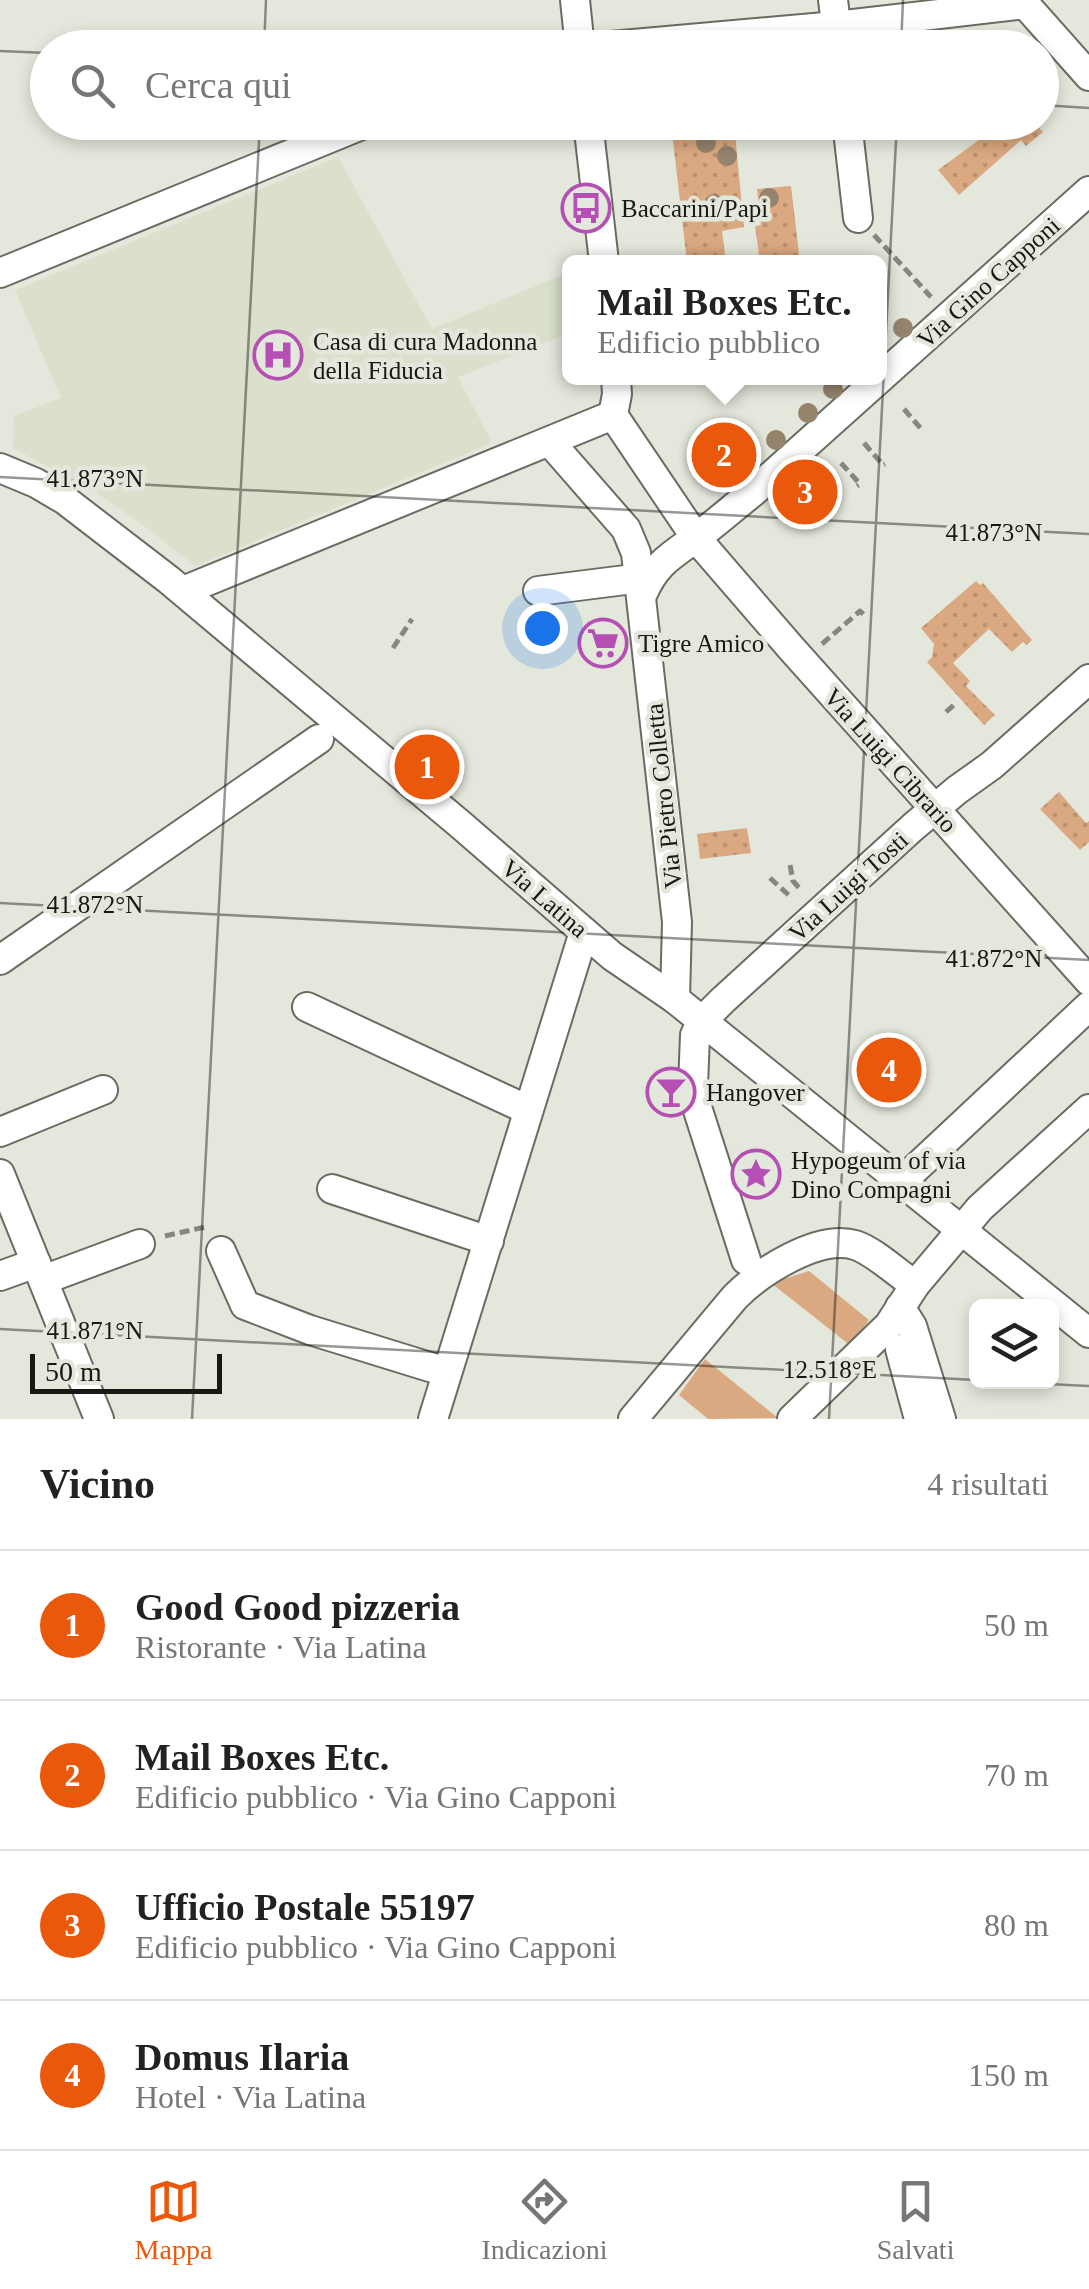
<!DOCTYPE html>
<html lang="it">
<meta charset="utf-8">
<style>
:root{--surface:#fff;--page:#f6f6f6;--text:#222;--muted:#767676;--line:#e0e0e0;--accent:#ea580c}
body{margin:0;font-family:"Times New Roman",serif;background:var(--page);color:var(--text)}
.controls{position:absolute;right:30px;bottom:30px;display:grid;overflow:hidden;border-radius:15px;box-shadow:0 5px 15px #0003}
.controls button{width:90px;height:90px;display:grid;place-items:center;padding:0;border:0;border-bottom:2px solid var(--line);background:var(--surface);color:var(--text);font:50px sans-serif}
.scale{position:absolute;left:30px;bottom:25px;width:192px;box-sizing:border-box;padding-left:10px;border:5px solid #181915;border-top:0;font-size:28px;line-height:35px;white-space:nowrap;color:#181915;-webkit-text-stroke:8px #e4e8dc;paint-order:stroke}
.you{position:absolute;left:542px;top:628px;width:35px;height:35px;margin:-25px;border:8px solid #fff;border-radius:50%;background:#1a73e8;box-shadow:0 0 0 15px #1a73e833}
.badge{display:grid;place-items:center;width:65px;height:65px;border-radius:50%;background:var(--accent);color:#fff;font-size:32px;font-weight:700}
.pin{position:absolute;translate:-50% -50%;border:5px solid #fff;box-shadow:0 2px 10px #0006}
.popup{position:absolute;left:562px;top:255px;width:325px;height:130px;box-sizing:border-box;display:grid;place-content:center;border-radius:15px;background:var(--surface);filter:drop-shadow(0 2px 8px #0005);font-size:32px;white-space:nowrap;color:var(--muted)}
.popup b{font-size:38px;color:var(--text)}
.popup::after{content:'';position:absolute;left:50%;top:100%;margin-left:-20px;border:20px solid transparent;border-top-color:var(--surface)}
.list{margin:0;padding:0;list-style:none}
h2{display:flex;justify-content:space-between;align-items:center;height:130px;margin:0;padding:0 40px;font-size:42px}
h2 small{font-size:32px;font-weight:400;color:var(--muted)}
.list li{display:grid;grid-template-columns:65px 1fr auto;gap:30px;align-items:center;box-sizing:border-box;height:150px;padding:0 40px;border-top:2px solid var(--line)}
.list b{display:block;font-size:38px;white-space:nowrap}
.list p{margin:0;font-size:32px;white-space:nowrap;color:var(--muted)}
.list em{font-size:32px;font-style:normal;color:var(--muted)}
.icon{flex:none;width:55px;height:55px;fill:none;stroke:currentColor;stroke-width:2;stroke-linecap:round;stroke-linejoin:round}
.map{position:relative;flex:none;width:1089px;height:1419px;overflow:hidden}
.search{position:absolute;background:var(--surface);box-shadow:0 5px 15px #0003;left:30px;right:30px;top:30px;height:110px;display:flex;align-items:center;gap:25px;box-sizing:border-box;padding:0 35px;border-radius:55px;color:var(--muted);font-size:38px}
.sheet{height:730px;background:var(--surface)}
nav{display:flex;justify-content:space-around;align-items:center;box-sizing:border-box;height:140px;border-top:2px solid var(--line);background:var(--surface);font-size:28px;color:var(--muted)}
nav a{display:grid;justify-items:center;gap:5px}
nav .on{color:var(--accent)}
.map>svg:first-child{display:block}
</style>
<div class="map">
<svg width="1089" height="1419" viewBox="0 0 1089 1419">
<defs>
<pattern id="garden-dots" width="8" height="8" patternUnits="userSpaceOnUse" patternTransform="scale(2.5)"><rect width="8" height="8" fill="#dba981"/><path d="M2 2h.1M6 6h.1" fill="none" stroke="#bb916f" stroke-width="1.8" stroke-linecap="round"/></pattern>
</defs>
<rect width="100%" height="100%" fill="#e4e8dc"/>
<!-- built -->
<path fill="#dae0cc" d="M 338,157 L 432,329 L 569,272 L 569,333 L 458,377 L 492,443 L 195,566 L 143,525 L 95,492 L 13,448 L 14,416 L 61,398 L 15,290 Z"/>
<!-- grass -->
<g fill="#dba981">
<path d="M 809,1271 L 869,1320 L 851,1346 L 771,1283 Z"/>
<path d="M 705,1359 L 778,1418 L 708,1419 L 679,1395 Z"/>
</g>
<!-- garden -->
<g fill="url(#garden-dots)">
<path d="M 671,123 L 734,123 L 744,227 L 722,231 L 726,262 L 687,262 Z"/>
<path d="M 990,123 L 1035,123 L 1043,132 L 1026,146 L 1021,140 L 959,195 L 938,170 L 994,129 Z"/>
<path d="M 791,186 L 800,262 L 760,262 L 755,226 L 761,225 L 757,189 Z"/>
<path d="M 976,581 L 980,585 L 983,583 L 1032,640 L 1027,645 L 1023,642 L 1012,652 L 989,629 L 953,663 L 970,681 L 966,686 L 995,715 L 984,725 L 927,662 L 932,657 L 934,644 L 921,628 Z"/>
<path d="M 1059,792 L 1086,823 L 1089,821 L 1089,842 L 1080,850 L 1040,809 Z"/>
<path d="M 747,828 L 751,853 L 700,859 L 697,834 Z"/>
</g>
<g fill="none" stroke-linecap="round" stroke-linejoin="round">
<!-- minor casing -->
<g stroke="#696c62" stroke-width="32">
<g id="minor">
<path d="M 575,0 L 580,48"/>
<path d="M 833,0 L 839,48"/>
<path d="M 1025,4 L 1089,76"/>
<path d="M 588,48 L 836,26 L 1025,4"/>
<path d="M 588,122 L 604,262"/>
<path d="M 847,122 L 858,218"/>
<path d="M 0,273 L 369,122"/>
<path d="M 613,415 L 696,538 L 791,648 L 1089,981"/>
<path d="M 613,415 L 617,394 L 616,378"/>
<path d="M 550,442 L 626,529 L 636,553 L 677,922 L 675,999"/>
<path d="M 0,468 L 36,483 L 65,500 L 169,580 L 461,825 L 612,956 L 675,999 L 1089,1333"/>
<path d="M 183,591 L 613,415"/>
<path d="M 538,591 L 641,578 L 653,571"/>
<path d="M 643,593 C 656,563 671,556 697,537 C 716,523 734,507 753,492 L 1089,191"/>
<path d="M 0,960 L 319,739"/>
<path d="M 307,1007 L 528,1110"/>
<path d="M 0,1132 L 103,1090"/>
<path d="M 0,1174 L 99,1419"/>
<path d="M 901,1182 L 1089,1006"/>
<path d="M 332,1189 L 489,1241"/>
<path d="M 221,1251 L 245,1305 L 310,1330 L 446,1372"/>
<path d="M 746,1260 L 695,1101 L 693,1086 L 695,1035 L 702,1021 L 723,1000 L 913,827 L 957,790 L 992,765 L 1089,679"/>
<path d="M 0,1276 L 36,1263"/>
<path d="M 43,1280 L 140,1244"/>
<path d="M 915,1285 L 980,1208 L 1089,1109"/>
<path d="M 900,1307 L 912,1326 L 941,1419"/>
<path d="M 900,1349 L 919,1419"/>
<path d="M 433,1419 L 584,932"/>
<path d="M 633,1419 L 735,1297 C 760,1272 818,1234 855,1245 C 874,1251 898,1274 915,1285 L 889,1325 L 792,1419"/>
</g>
</g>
<!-- path -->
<g stroke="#858880" stroke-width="5" stroke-dasharray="10 5" stroke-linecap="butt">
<path d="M 874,235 L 931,297"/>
<path d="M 904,409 L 922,430 L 921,432"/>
<path d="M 864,443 L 883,465 L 885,464"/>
<path d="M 841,463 L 860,484 L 857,486"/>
<path d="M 822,644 L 860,611 L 864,615"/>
<path d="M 393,648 L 412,619"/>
<path d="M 946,712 L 955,704"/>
<path d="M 790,865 L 793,881 L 801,890"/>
<path d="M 770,878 L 792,898"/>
<path d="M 165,1236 L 205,1227 L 208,1229"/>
</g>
<!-- minor -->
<use href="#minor" stroke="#fff" stroke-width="28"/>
</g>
<!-- trees -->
<g fill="#95836c">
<circle cx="706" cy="143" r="10"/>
<circle cx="727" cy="156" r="10"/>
<circle cx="769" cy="198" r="10"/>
<circle cx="714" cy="204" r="10"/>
<circle cx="903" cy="328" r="10"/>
<circle cx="833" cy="389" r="10"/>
<circle cx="808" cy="413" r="10"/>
<circle cx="776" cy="440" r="10"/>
</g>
<!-- ticks -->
<path fill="none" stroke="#181915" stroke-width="2.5" stroke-opacity="0.45" d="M 264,48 L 266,0M 901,48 L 903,0M 0,51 L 48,53M 1042,105 L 1089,108M 0,477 L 1089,534M 0,903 L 1089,960M 0,1329 L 976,1380M 1007,1382 L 1089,1386M 192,1419 L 260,122M 829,1419 L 897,122"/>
<!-- icons -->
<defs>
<g id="bus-ring" transform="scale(2.5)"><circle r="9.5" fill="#e4e8dc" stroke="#b54fb3" stroke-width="1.5"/><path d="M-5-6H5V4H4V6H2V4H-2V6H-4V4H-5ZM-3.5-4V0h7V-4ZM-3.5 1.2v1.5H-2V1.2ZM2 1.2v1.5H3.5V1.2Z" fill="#b54fb3"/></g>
<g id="hospital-ring" transform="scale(2.5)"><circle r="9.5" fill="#e4e8dc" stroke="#b54fb3" stroke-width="1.5"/><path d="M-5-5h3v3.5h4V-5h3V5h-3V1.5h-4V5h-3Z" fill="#b54fb3"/></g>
<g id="supermarket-ring" transform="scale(2.5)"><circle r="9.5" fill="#e4e8dc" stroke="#b54fb3" stroke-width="1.5"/><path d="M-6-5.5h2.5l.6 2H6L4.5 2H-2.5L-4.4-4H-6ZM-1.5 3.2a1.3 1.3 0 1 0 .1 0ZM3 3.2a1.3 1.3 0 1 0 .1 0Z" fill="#b54fb3"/></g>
<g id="bar-ring" transform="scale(2.5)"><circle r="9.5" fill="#e4e8dc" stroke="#b54fb3" stroke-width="1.5"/><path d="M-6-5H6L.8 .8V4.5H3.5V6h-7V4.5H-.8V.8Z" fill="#b54fb3"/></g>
<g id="sight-ring" transform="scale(2.5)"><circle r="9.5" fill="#e4e8dc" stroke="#b54fb3" stroke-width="1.5"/><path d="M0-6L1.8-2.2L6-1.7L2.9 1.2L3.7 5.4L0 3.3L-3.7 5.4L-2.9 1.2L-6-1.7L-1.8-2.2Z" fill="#b54fb3"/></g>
</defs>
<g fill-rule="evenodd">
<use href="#bus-ring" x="586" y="208"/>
<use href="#hospital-ring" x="278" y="355"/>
<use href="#supermarket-ring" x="603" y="643"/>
<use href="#bar-ring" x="671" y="1092"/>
<use href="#sight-ring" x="756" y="1174"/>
</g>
<g text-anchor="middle" stroke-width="9" stroke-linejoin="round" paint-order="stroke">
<!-- poi labels -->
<g font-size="25" fill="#181915" stroke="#e4e8dc" text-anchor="start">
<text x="621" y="217">Baccarini/Papi</text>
<text x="313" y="350">Casa di cura Madonna<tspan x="313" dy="29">della Fiducia</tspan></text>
<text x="638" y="652">Tigre Amico</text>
<text x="706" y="1101">Hangover</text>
<text x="791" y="1169">Hypogeum of via<tspan x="791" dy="29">Dino Compagni</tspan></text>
</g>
<!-- street labels -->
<g font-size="25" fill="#181915" stroke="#e4e8dc">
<text transform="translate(988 282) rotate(-42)" y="9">Via Gino Capponi</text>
<text transform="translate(891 760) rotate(48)" y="9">Via Luigi Cibrario</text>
<text transform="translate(663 796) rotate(-96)" y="9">Via Pietro Colletta</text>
<text transform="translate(848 886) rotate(-42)" y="9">Via Luigi Tosti</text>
<text transform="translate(545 898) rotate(41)" y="9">Via Latina</text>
</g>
</g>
<g font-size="25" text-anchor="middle" fill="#181915" stroke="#e4e8dc" stroke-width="9" stroke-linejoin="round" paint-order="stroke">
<text x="95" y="487">41.873°N</text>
<text x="994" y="541">41.873°N</text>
<text x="95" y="913">41.872°N</text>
<text x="994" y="967">41.872°N</text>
<text x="95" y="1339">41.871°N</text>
<text x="830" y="1378">12.518°E</text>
</g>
</svg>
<div class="controls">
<button><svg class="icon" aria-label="layers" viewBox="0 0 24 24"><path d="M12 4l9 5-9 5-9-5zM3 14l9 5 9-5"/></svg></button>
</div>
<div class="scale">50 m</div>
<div class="you"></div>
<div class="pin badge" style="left:427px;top:767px">1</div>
<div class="pin badge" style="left:724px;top:455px">2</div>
<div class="popup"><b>Mail Boxes Etc.</b>Edificio pubblico</div>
<div class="pin badge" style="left:805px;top:492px">3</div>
<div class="pin badge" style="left:889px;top:1070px">4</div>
<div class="search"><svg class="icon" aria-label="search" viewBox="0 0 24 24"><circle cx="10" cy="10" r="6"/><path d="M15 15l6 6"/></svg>Cerca qui</div>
</div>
<section class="sheet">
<h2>Vicino<small>4 risultati</small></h2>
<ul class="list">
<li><span class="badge">1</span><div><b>Good Good pizzeria</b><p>Ristorante · Via Latina</p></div><em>50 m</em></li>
<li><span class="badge">2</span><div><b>Mail Boxes Etc.</b><p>Edificio pubblico · Via Gino Capponi</p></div><em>70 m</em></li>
<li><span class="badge">3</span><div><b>Ufficio Postale 55197</b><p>Edificio pubblico · Via Gino Capponi</p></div><em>80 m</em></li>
<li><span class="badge">4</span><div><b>Domus Ilaria</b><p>Hotel · Via Latina</p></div><em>150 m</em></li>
</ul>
</section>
<nav>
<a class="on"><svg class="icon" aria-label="map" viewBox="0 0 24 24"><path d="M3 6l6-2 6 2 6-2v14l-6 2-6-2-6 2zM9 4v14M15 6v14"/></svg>Mappa</a>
<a><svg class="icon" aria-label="directions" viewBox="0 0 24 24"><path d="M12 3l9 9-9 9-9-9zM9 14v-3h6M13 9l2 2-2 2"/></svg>Indicazioni</a>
<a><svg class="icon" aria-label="saved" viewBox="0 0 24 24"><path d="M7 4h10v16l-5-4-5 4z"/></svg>Salvati</a>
</nav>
